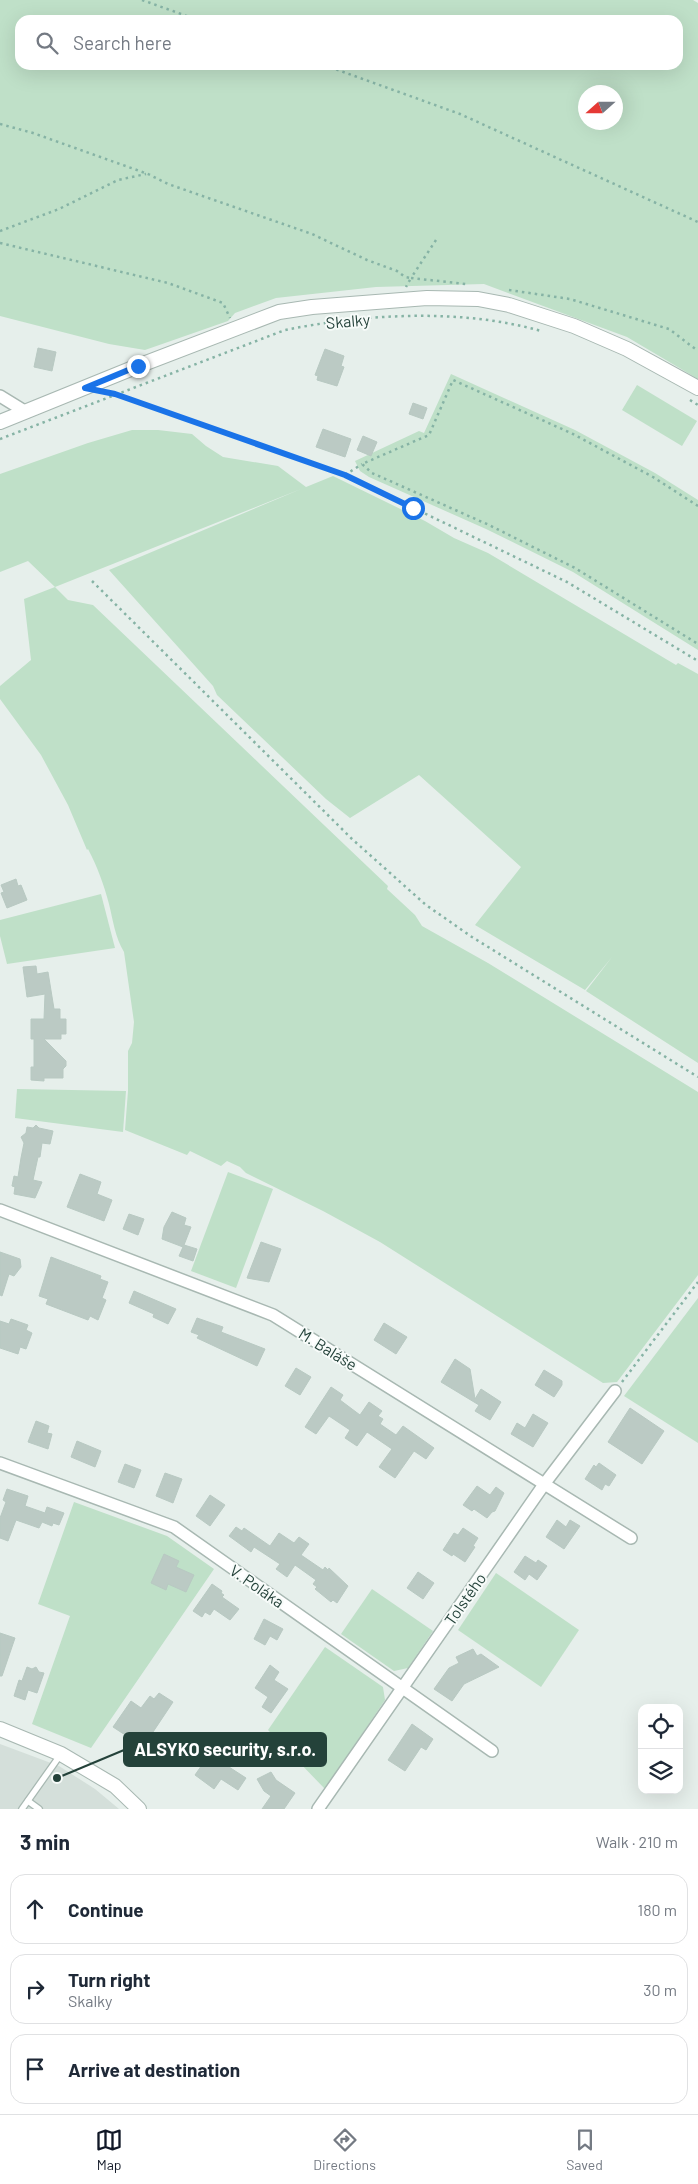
<!DOCTYPE html>
<meta charset="utf-8">
<style>
:root{--surface:#fff;--page:#f2f2f3;--text:#1f2937;--muted:#747a83;--line:#e0e1e3;--accent:#111827}
body{margin:0;font-family:Barlow,sans-serif;background:var(--page);color:var(--text)}
.controls{position:absolute;right:15px;bottom:15px;display:grid;overflow:hidden;border-radius:10px;box-shadow:0 5px 20px #0002}
.controls button{width:45px;height:45px;display:grid;place-items:center;padding:0;border:0;border-bottom:1px solid var(--line);background:var(--surface);color:var(--text);font:25px sans-serif}
.compass{position:absolute;left:578px;top:85px;width:45px;height:45px;border-radius:50%;background:var(--surface);box-shadow:0 5px 20px #0002;rotate:249deg}
.stop{position:absolute;width:15px;height:15px;margin:-11px;border:4px solid #1a73e8;border-radius:50%;background:#fff}
.stop.end{background:#1a73e8;border-color:#fff;box-shadow:0 1px 5px #0008}
.list{margin:0;padding:0;list-style:none}
h2{display:flex;justify-content:space-between;align-items:center;height:65px;margin:0;padding:0 20px;font-size:21px}
h2 small{font-size:16px;font-weight:400;color:var(--muted)}
.list li{display:grid;grid-template-columns:32px 1fr auto;gap:15px;align-items:center;box-sizing:border-box;height:70px;margin:0 10px 10px;padding:0 10px;border:1px solid var(--line);border-radius:15px}
.list b{display:block;font-size:19px;white-space:nowrap}
.list p{margin:0;font-size:16px;white-space:nowrap;color:var(--muted)}
.list em{font-size:16px;font-style:normal;color:var(--muted)}
.icon{flex:none;width:28px;height:28px;fill:none;stroke:currentColor;stroke-width:2;stroke-linecap:round;stroke-linejoin:round}
.map{position:relative;flex:none;width:698px;height:1809px;overflow:hidden}
.search{position:absolute;background:var(--surface);box-shadow:0 5px 20px #0002;left:15px;right:15px;top:15px;height:55px;display:flex;align-items:center;gap:12px;box-sizing:border-box;padding:0 18px;border-radius:15px;color:var(--muted);font-size:19px}
.sheet{height:305px;background:var(--surface)}
nav{display:flex;justify-content:space-around;align-items:center;box-sizing:border-box;height:70px;border-top:1px solid var(--line);background:var(--surface);font-size:14px;color:var(--muted)}
nav a{display:grid;justify-items:center;gap:2px}
nav .on{color:var(--accent)}
.map>svg:first-child{display:block}
</style>
<div class="map">
<svg width="698" height="1809" viewBox="0 0 698 1809">
<rect width="100%" height="100%" fill="#e6efeb"/>
<!-- built -->
<path fill="#d4dfda" d="M 0,1744 L 59,1766 L 95,1789 L 119,1809 L 0,1809 Z"/>
<!-- green -->
<g fill="#bfe0c8" fill-rule="evenodd">
<path d="M 0,0 L 693,0 L 698,3 L 698,379 L 627,337 L 484,284 L 376,287 L 276,298 L 235,313 L 228,321 L 145,350 L 109,344 L 0,316 ZM 20,20 L 678,20 L 678,65 L 20,65 ZM 586,92 L 616,92 L 616,122 L 586,122 Z"/>
<path d="M 451,374 L 575,430 L 655,473 L 698,500 L 698,650 L 573,572 L 486,529 L 369,477 L 360,471 L 355,461 L 419,431 L 424,433 Z"/>
<path d="M 637,385 L 697,421 L 682,446 L 622,410 Z"/>
<path d="M 132,430 L 158,430 L 192,434 L 206,446 L 223,457 L 278,466 L 306,487 L 333,476 L 425,521 L 454,538 L 488,553 L 676,665 L 678,663 L 698,674 L 698,1063 L 586,991 L 612,957 L 585,990 L 475,925 L 521,867 L 419,775 L 350,818 L 326,799 L 217,695 L 213,686 L 109,570 L 301,489 L 55,587 L 68,600 L 93,605 L 388,886 L 387,889 L 415,915 L 422,926 L 488,963 L 698,1092 L 698,1275 L 617,1382 L 603,1383 L 380,1242 L 323,1211 L 246,1173 L 240,1167 L 227,1161 L 221,1166 L 190,1151 L 187,1155 L 125,1130 L 128,1091 L 128,1051 L 132,1043 L 134,1022 L 124,952 C 115,937 113,920 109,904 C 104,885 97,866 88,849 L 87,850 L 68,805 L 41,755 L 0,699 L 0,686 L 31,660 L 24,599 L 55,587 L 28,561 L 0,572 L 0,474 L 88,443 Z"/>
<path d="M 101,894 L 115,948 L 7,964 L 0,936 L 0,920 Z"/>
<path d="M 17,1089 L 126,1091 L 123,1132 L 15,1118 Z"/>
<path d="M 228,1172 L 273,1189 L 236,1288 L 191,1271 Z"/>
<path d="M 698,1298 L 698,1443 L 624,1396 Z"/>
<path d="M 74,1502 L 167,1536 L 214,1569 L 91,1748 L 32,1724 L 70,1616 L 38,1604 Z"/>
<path d="M 496,1573 L 579,1630 L 541,1687 L 458,1630 Z"/>
<path d="M 372,1589 L 433,1631 L 408,1668 L 394,1671 L 341,1634 Z"/>
<path d="M 325,1647 L 383,1687 L 385,1700 L 325,1789 L 268,1730 Z"/>
</g>
<!-- building -->
<g fill="#bbcac4" stroke="#b8c9c2">
<path d="M 38,348 L 56,352 L 52,371 L 34,367 Z"/>
<path d="M 325,349 L 344,356 L 341,366 L 344,367 L 337,386 L 317,380 L 318,376 L 315,375 Z"/>
<path d="M 413,403 L 427,408 L 423,419 L 409,414 Z"/>
<path d="M 323,429 L 351,439 L 345,457 L 316,447 Z"/>
<path d="M 363,436 L 377,442 L 371,456 L 357,450 Z"/>
<path d="M 16,879 L 18,886 L 21,885 L 27,900 L 7,908 L 1,893 L 4,892 L 1,885 Z"/>
<path d="M 36,966 L 37,974 L 48,972 L 54,1009 L 60,1009 L 60,1019 L 66,1019 L 66,1034 L 61,1034 L 61,1039 L 44,1039 L 66,1061 L 66,1066 L 63,1069 L 63,1078 L 44,1078 L 44,1081 L 31,1080 L 31,1067 L 34,1067 L 34,1039 L 31,1039 L 31,1019 L 44,1019 L 45,994 L 27,997 L 23,967 Z"/>
<path d="M 36,1125 L 39,1128 L 53,1131 L 50,1144 L 42,1143 L 40,1157 L 38,1157 L 33,1180 L 42,1182 L 35,1198 L 14,1194 L 15,1187 L 12,1186 L 14,1176 L 18,1177 L 21,1158 L 24,1143 L 21,1137 L 26,1133 L 27,1127 L 33,1128 Z"/>
<path d="M 80,1174 L 101,1182 L 97,1194 L 112,1200 L 104,1221 L 67,1207 Z"/>
<path d="M 172,1212 L 186,1218 L 184,1225 L 191,1227 L 184,1245 L 197,1249 L 193,1261 L 179,1256 L 183,1247 L 162,1239 L 164,1227 Z"/>
<path d="M 129,1214 L 144,1219 L 138,1235 L 123,1229 Z"/>
<path d="M 261,1242 L 281,1249 L 269,1282 L 247,1278 Z"/>
<path d="M 0,1252 L 20,1259 L 21,1267 L 14,1276 L 9,1274 L 2,1296 L 0,1295 Z"/>
<path d="M 51,1257 L 101,1276 L 100,1279 L 108,1282 L 102,1298 L 106,1300 L 98,1320 L 90,1316 L 88,1320 L 46,1304 L 48,1299 L 39,1296 Z"/>
<path d="M 134,1291 L 176,1309 L 168,1324 L 153,1317 L 154,1314 L 129,1303 Z"/>
<path d="M 197,1318 L 223,1327 L 221,1332 L 265,1349 L 257,1366 L 197,1338 L 199,1335 L 191,1332 Z"/>
<path d="M 11,1319 L 28,1325 L 26,1330 L 32,1333 L 26,1349 L 20,1347 L 18,1354 L 0,1348 L 0,1321 L 9,1324 Z"/>
<path d="M 384,1323 L 407,1337 L 396,1354 L 374,1340 Z"/>
<path d="M 455,1359 L 470,1369 L 475,1399 L 481,1389 L 501,1402 L 490,1420 L 475,1411 L 479,1405 L 441,1382 Z"/>
<path d="M 296,1368 L 311,1377 L 300,1395 L 285,1386 Z"/>
<path d="M 544,1370 L 562,1381 L 562,1385 L 554,1397 L 535,1385 Z"/>
<path d="M 331,1387 L 343,1395 L 340,1400 L 360,1415 L 369,1402 L 382,1411 L 378,1416 L 383,1419 L 380,1424 L 396,1435 L 403,1426 L 434,1448 L 426,1459 L 414,1451 L 395,1478 L 379,1467 L 392,1449 L 367,1432 L 357,1446 L 345,1438 L 350,1430 L 329,1416 L 316,1434 L 305,1427 Z"/>
<path d="M 630,1408 L 664,1431 L 642,1464 L 608,1442 Z"/>
<path d="M 533,1414 L 548,1423 L 533,1447 L 511,1434 L 517,1423 L 525,1428 Z"/>
<path d="M 36,1421 L 49,1426 L 47,1433 L 52,1434 L 48,1449 L 28,1442 Z"/>
<path d="M 77,1441 L 101,1451 L 95,1467 L 71,1457 Z"/>
<path d="M 599,1463 L 616,1475 L 609,1486 L 605,1484 L 602,1490 L 585,1479 L 594,1465 L 596,1467 Z"/>
<path d="M 125,1464 L 141,1470 L 134,1488 L 118,1482 Z"/>
<path d="M 165,1473 L 182,1479 L 173,1503 L 156,1496 Z"/>
<path d="M 477,1486 L 490,1495 L 496,1487 L 504,1493 L 495,1511 L 492,1512 L 487,1518 L 474,1509 L 472,1511 L 463,1505 Z"/>
<path d="M 7,1489 L 28,1496 L 25,1506 L 45,1513 L 47,1507 L 64,1513 L 59,1525 L 53,1523 L 52,1526 L 42,1522 L 39,1528 L 16,1520 L 8,1541 L 0,1538 L 0,1518 L 6,1502 L 3,1500 Z"/>
<path d="M 210,1495 L 225,1505 L 210,1526 L 196,1516 Z"/>
<path d="M 557,1520 L 566,1527 L 570,1520 L 580,1526 L 564,1549 L 546,1537 Z"/>
<path d="M 236,1527 L 242,1531 L 244,1528 L 270,1546 L 279,1533 L 294,1543 L 299,1537 L 309,1544 L 301,1555 L 323,1570 L 325,1567 L 328,1570 L 329,1568 L 348,1586 L 337,1603 L 333,1600 L 331,1602 L 315,1589 L 317,1587 L 313,1584 L 316,1580 L 295,1565 L 287,1577 L 276,1569 L 280,1564 L 254,1547 L 251,1552 L 229,1536 Z"/>
<path d="M 463,1528 L 478,1538 L 473,1546 L 475,1547 L 465,1562 L 453,1554 L 452,1556 L 443,1550 L 454,1533 L 458,1535 Z"/>
<path d="M 164,1554 L 179,1561 L 176,1567 L 194,1575 L 186,1592 L 168,1584 L 166,1590 L 151,1583 Z"/>
<path d="M 525,1556 L 536,1563 L 538,1560 L 547,1566 L 537,1580 L 529,1574 L 525,1580 L 514,1572 Z"/>
<path d="M 418,1572 L 434,1583 L 423,1599 L 407,1588 Z"/>
<path d="M 212,1584 L 222,1591 L 221,1593 L 224,1595 L 222,1597 L 239,1609 L 230,1620 L 214,1609 L 210,1615 L 205,1612 L 202,1617 L 193,1611 Z"/>
<path d="M 264,1619 L 283,1629 L 277,1640 L 270,1636 L 265,1645 L 254,1639 Z"/>
<path d="M 0,1633 L 15,1638 L 2,1676 L 0,1676 Z"/>
<path d="M 473,1649 L 477,1656 L 481,1654 L 499,1667 L 464,1684 L 452,1701 L 434,1689 L 449,1668 L 459,1663 L 456,1657 Z"/>
<path d="M 270,1665 L 279,1672 L 274,1680 L 288,1689 L 271,1713 L 262,1707 L 268,1697 L 255,1688 Z"/>
<path d="M 27,1667 L 32,1669 L 36,1667 L 39,1672 L 44,1673 L 37,1693 L 28,1690 L 25,1700 L 14,1696 L 19,1680 L 22,1681 Z"/>
<path d="M 159,1693 L 173,1702 L 145,1744 L 154,1750 L 144,1765 L 134,1758 L 142,1746 L 113,1727 L 131,1701 L 141,1708 L 150,1696 L 154,1699 Z"/>
<path d="M 412,1724 L 433,1739 L 426,1750 L 421,1747 L 405,1771 L 388,1760 Z"/>
<path d="M 213,1749 L 232,1762 L 229,1767 L 246,1778 L 238,1790 L 221,1779 L 214,1789 L 195,1775 Z"/>
<path d="M 271,1772 L 276,1780 L 295,1793 L 284,1809 L 262,1809 L 271,1796 L 264,1791 L 257,1779 Z"/>
</g>
<g fill="none" stroke-linecap="round" stroke-linejoin="round">
<!-- service casing -->
<g stroke="#a8b8b2" stroke-width="8">
<g id="service">
<path d="M 28,1801 L 39,1809"/>
<path d="M 22,1809 L 61,1754"/>
</g>
</g>
<!-- minor casing -->
<g stroke="#a8b8b2" stroke-width="14">
<g id="minor">
<path d="M 0,396 L 26,412"/>
<path d="M 0,1210 L 273,1315 L 631,1538"/>
<path d="M 0,1463 L 174,1527 L 492,1751"/>
<path d="M 318,1809 L 545,1483 L 615,1391"/>
</g>
</g>
<!-- tertiary casing -->
<g stroke="#a8b8b2" stroke-width="16">
<g id="tertiary">
<path d="M 0,422 L 138,366 L 279,312 L 312,307 L 427,298 L 478,299 L 509,305 L 574,326 L 627,349 L 698,388"/>
<path d="M 0,1729 L 61,1754 L 115,1786 L 139,1809"/>
</g>
</g>
<!-- path -->
<g stroke="#86b3a5" stroke-width="2.5" stroke-dasharray="2.5 4" stroke-linecap="butt">
<path d="M 142,0 L 198,20"/>
<path d="M 324,65 L 460,114 L 698,222"/>
<path d="M 0,124 L 33,133 L 148,174 L 168,184 L 312,234 L 367,260 L 397,271 L 405,277 L 411,278 L 406,287"/>
<path d="M 0,231 L 59,209 L 118,180 L 146,174"/>
<path d="M 436,240 L 411,278 L 466,284"/>
<path d="M 0,243 L 168,283 L 223,303 L 230,318"/>
<path d="M 509,290 L 570,299 L 669,329 L 698,351"/>
<path d="M 116,395 L 345,475 L 567,582 L 698,661"/>
<path d="M 690,400 L 698,405"/>
<path d="M 0,439 L 285,330 C 365,314 461,308 541,331"/>
<path d="M 345,475 L 362,464"/>
<path d="M 698,506 L 653,477 L 573,434 L 453,380 L 429,435 L 362,464 L 372,473 L 489,525 L 575,568 L 698,644"/>
<path d="M 92,581 L 352,839 L 426,905 L 472,937 L 698,1077"/>
<path d="M 622,1382 L 698,1282"/>
</g>
<!-- service -->
<use href="#service" stroke="#fff" stroke-width="5.5"/>
<!-- minor -->
<use href="#minor" stroke="#fff" stroke-width="11"/>
<!-- tertiary -->
<use href="#tertiary" stroke="#fff" stroke-width="14"/>
</g>
<g fill="none" stroke-linecap="round" stroke-linejoin="round">
<!-- route -->
<path stroke="#1a73e8" stroke-width="6" d="M 138,366 L 85,388 L 115,394 L 345,475 L 413,508"/>
</g>
<g text-anchor="middle" stroke-width="4" stroke-linejoin="round" paint-order="stroke">
<!-- street labels -->
<g font-size="16" fill="#24423a" stroke="#f7fbf9">
<text transform="translate(348 321) rotate(-5)" y="6">Skalky</text>
<text transform="translate(328 1349) rotate(32)" y="6">M. Baláše</text>
<text transform="translate(257 1586) rotate(35)" y="6">V. Poláka</text>
<text transform="translate(465 1599) rotate(-55)" y="6">Tolstého</text>
</g>
</g>
<!-- callouts -->
<path fill="none" stroke="#24423a" stroke-width="2" d="M57 1778L124 1750"/>
<circle fill="#24423a" stroke="#f7fbf9" stroke-width="2" cx="57" cy="1778" r="5"/>
<rect fill="#24423a" stroke="#24423a" stroke-width="2" x="124" y="1733" width="202" height="33" rx="5"/>
<g font-size="18" text-anchor="middle" font-weight="bold" fill="#fff">
<text x="225" y="1756">ALSYKO security, s.r.o.</text>
</g>
</svg>
<div class="controls">
<button><svg class="icon" aria-label="locate" viewBox="0 0 24 24"><circle cx="12" cy="12" r="6"/><path d="M12 2v4M12 18v4M2 12h4M18 12h4"/></svg></button>
<button><svg class="icon" aria-label="layers" viewBox="0 0 24 24"><path d="M12 4l9 5-9 5-9-5zM3 14l9 5 9-5"/></svg></button>
</div>
<svg class="compass" viewBox="-18 -18 36 36"><path d="M0-13l5 13h-10z" fill="#e53935"/><path d="M0 13l5-13h-10z" fill="#747a83"/></svg>
<div class="stop" style="left:413px;top:508px"></div>
<div class="stop end" style="left:138px;top:366px"></div>
<div class="search"><svg class="icon" aria-label="search" viewBox="0 0 24 24"><circle cx="10" cy="10" r="6"/><path d="M15 15l6 6"/></svg>Search here</div>
</div>
<section class="sheet">
<h2>3 min<small>Walk · 210 m</small></h2>
<ul class="list">
<li><svg class="icon" aria-label="ahead" viewBox="0 0 24 24"><path d="M12 20V5M6 11l6-6 6 6"/></svg><div><b>Continue</b></div><em>180 m</em></li>
<li><svg class="icon" aria-label="right" viewBox="0 0 24 24"><path d="M7 20v-9h11M14 6l5 5-5 5"/></svg><div><b>Turn right</b><p>Skalky</p></div><em>30 m</em></li>
<li><svg class="icon" aria-label="arrive" viewBox="0 0 24 24"><path d="M6 21V4h12l-3 4 3 4H6"/></svg><div><b>Arrive at destination</b></div></li>
</ul>
</section>
<nav>
<a class="on"><svg class="icon" aria-label="map" viewBox="0 0 24 24"><path d="M3 6l6-2 6 2 6-2v14l-6 2-6-2-6 2zM9 4v14M15 6v14"/></svg>Map</a>
<a><svg class="icon" aria-label="directions" viewBox="0 0 24 24"><path d="M12 3l9 9-9 9-9-9zM9 14v-3h6M13 9l2 2-2 2"/></svg>Directions</a>
<a><svg class="icon" aria-label="saved" viewBox="0 0 24 24"><path d="M7 4h10v16l-5-4-5 4z"/></svg>Saved</a>
</nav>
